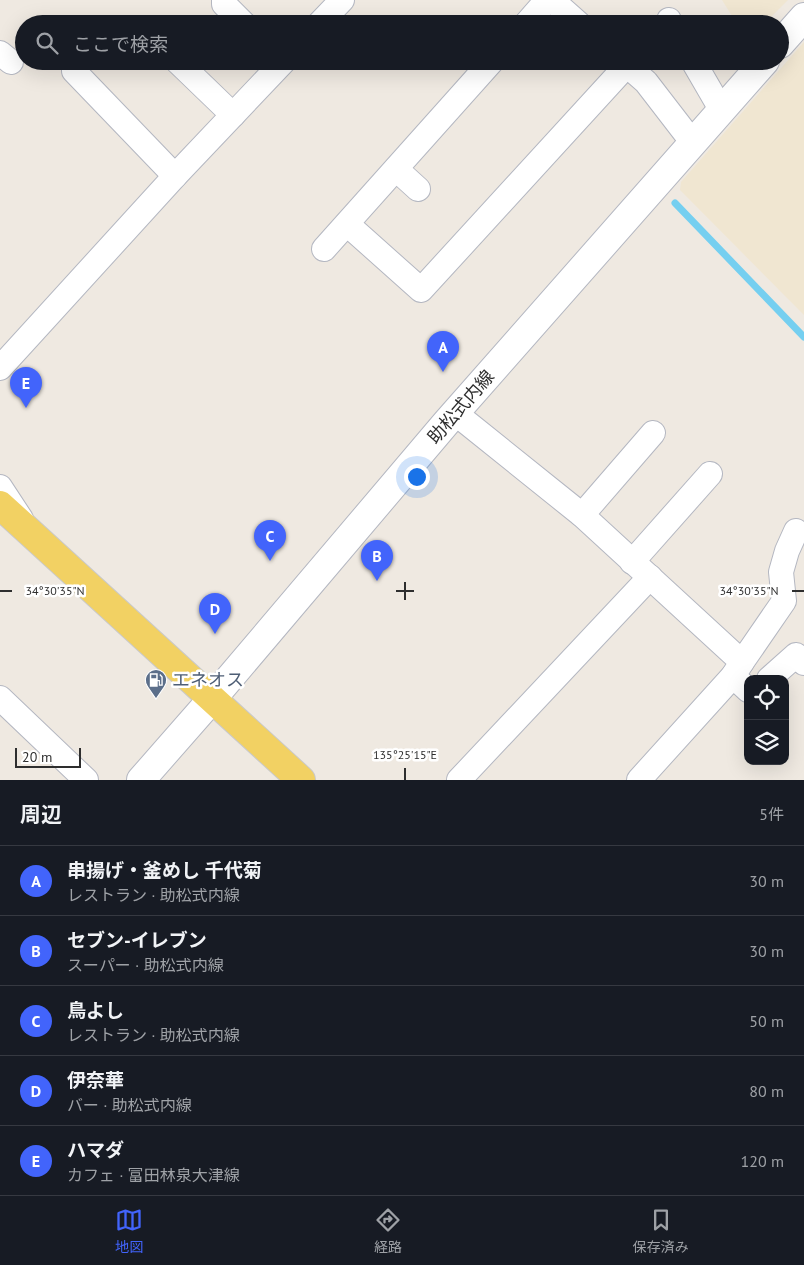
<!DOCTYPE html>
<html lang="ja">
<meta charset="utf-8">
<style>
:root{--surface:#171b24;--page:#20242c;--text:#f1f3f6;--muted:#9ea1a6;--line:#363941;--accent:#4264fb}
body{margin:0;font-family:"PT Sans","Noto Sans JP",sans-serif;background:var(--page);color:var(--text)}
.controls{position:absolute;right:15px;bottom:15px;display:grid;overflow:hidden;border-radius:10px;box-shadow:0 5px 20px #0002}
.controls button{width:45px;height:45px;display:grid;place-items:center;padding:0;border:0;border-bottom:1px solid var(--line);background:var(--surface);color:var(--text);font:25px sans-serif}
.scale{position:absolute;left:15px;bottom:12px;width:66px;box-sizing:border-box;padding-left:5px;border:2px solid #2e2e2e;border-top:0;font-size:14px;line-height:18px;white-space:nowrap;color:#2e2e2e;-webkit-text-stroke:4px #fff;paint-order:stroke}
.you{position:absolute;left:416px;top:476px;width:18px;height:18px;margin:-12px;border:4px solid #fff;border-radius:50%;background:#1a73e8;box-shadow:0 0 0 8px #1a73e833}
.badge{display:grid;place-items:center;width:32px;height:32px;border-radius:50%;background:var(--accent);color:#fff;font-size:16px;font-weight:700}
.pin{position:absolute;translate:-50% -41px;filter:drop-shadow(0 1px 2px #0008)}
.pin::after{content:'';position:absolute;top:26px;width:18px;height:15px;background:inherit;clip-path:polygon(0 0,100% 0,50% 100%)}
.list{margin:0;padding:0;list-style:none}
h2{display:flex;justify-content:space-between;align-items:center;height:65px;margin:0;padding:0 20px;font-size:21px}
h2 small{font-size:16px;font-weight:400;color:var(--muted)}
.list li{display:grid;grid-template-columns:32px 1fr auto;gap:15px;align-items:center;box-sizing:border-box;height:70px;padding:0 20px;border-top:1px solid var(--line)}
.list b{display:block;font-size:19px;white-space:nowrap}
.list p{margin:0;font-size:16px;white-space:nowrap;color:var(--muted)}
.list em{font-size:16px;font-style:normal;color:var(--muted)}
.icon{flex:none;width:28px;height:28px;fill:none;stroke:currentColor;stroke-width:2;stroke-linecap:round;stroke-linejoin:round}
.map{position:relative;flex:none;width:804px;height:780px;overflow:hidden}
.search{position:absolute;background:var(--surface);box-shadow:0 5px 20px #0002;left:15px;right:15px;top:15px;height:55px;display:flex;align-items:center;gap:12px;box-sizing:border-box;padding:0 18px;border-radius:28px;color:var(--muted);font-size:19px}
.sheet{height:415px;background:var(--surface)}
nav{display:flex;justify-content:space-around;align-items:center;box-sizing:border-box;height:70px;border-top:1px solid var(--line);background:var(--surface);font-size:14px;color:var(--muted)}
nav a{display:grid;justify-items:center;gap:2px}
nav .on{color:var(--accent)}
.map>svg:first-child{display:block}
</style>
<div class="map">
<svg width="804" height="780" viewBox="0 0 804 780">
<rect width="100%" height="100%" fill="#efe9e1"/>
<!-- education -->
<g fill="#f0e6d1">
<path d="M 722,0 L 788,0 L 764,24 L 737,24 Z"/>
<path d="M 804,42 L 804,315 L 680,190 L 681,182 Z"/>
</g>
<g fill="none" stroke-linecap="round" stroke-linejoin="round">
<!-- stream -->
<path stroke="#75cff0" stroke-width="7" d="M 675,203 L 804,337"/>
<!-- minor casing -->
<g stroke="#b4b7c1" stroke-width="26">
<g id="minor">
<path d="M 224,0 L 224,4 L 244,24"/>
<path d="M 552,0 L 579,24"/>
<path d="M 669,20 L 671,24"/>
<path d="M 319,24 L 342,0"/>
<path d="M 526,24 L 547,0"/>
<path d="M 0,53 L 11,62"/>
<path d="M 177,61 L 233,115"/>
<path d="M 622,61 L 646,82 L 693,143"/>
<path d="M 693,61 L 722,111"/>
<path d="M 74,71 L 175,176"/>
<path d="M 396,169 L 418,189"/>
<path d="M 347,224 L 421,290 L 627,65"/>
<path d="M 324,249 L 492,61"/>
<path d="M 0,368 L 175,176 L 284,61"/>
<path d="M 455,413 L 582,515 L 742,662 L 733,676"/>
<path d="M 0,487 L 21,519"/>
<path d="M 582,515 L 653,433"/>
<path d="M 632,562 L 710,474"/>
<path d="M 742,662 L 784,601 L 781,572 L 787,551 L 796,531"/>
<path d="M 769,679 L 796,655 L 804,663"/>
<path d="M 0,698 L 86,780"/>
<path d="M 459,780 L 650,577"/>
<path d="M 639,780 L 733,676 L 748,690"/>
</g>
</g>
<!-- tertiary casing -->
<g stroke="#b4b7c1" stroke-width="30">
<g id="tertiary">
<path d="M 780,44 L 804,17"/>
<path d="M 141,780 L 212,699 L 446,423 L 765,61"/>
</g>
</g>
<!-- primary casing -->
<g stroke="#c9c9c9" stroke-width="30">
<path id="primary" d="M 0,505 L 301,780"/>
</g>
<!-- minor -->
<use href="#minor" stroke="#fff" stroke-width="24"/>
<!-- tertiary -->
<use href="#tertiary" stroke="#fff" stroke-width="28"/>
<!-- primary -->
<use href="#primary" stroke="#f2d163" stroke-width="28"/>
</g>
<!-- ticks -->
<path fill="none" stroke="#2e2e2e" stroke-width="2" d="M 405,582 L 405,600M 0,591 L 12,591M 396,591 L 414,591M 792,591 L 804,591M 405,768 L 405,780"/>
<!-- icons -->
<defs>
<g id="fuel-pin" transform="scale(1.125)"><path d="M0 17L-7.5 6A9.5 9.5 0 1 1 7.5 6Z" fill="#5c6f8a" stroke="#fff"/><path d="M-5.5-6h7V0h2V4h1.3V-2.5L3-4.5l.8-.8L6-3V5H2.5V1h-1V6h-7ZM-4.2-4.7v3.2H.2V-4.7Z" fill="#fff"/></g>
</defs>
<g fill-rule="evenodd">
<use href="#fuel-pin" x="156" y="680"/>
</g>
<g text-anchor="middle" stroke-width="5" stroke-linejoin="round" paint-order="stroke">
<!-- street labels -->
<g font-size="18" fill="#2e2e2e" stroke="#fff">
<text transform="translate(461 407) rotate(-49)" y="6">助松式内線</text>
</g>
<!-- service labels -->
<g font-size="18" fill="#4e5e75" stroke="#fff" text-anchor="start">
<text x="172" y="686">エネオス</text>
</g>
</g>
<g font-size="12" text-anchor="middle" fill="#2e2e2e" stroke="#fff" stroke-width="5" stroke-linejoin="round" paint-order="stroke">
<text x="55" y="595">34°30'35"N</text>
<text x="749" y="595">34°30'35"N</text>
<text x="405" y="759">135°25'15"E</text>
</g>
</svg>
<div class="controls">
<button><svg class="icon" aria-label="locate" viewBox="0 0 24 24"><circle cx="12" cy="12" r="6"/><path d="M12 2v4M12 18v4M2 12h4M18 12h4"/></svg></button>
<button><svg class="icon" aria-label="layers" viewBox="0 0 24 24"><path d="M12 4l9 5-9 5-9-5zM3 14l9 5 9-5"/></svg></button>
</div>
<div class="scale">20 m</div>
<div class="you"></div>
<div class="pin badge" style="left:443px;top:372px">A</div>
<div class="pin badge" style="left:377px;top:581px">B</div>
<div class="pin badge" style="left:270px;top:561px">C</div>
<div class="pin badge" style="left:215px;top:634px">D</div>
<div class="pin badge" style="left:26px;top:408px">E</div>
<div class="search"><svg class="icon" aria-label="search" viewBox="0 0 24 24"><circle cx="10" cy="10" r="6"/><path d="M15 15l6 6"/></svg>ここで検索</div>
</div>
<section class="sheet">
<h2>周辺<small>5件</small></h2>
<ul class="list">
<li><span class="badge">A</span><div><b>串揚げ・釜めし 千代菊</b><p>レストラン · 助松式内線</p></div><em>30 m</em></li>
<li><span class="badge">B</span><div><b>セブン-イレブン</b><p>スーパー · 助松式内線</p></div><em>30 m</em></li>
<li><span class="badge">C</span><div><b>鳥よし</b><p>レストラン · 助松式内線</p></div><em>50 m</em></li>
<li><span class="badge">D</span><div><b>伊奈華</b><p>バー · 助松式内線</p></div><em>80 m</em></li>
<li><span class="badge">E</span><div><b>ハマダ</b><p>カフェ · 富田林泉大津線</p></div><em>120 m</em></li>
</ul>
</section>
<nav>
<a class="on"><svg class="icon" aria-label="map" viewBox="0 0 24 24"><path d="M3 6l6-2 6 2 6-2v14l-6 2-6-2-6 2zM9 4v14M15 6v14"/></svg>地図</a>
<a><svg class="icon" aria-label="directions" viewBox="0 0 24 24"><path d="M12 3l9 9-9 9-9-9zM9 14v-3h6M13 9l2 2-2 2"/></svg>経路</a>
<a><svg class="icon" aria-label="saved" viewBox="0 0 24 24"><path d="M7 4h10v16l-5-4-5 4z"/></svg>保存済み</a>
</nav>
